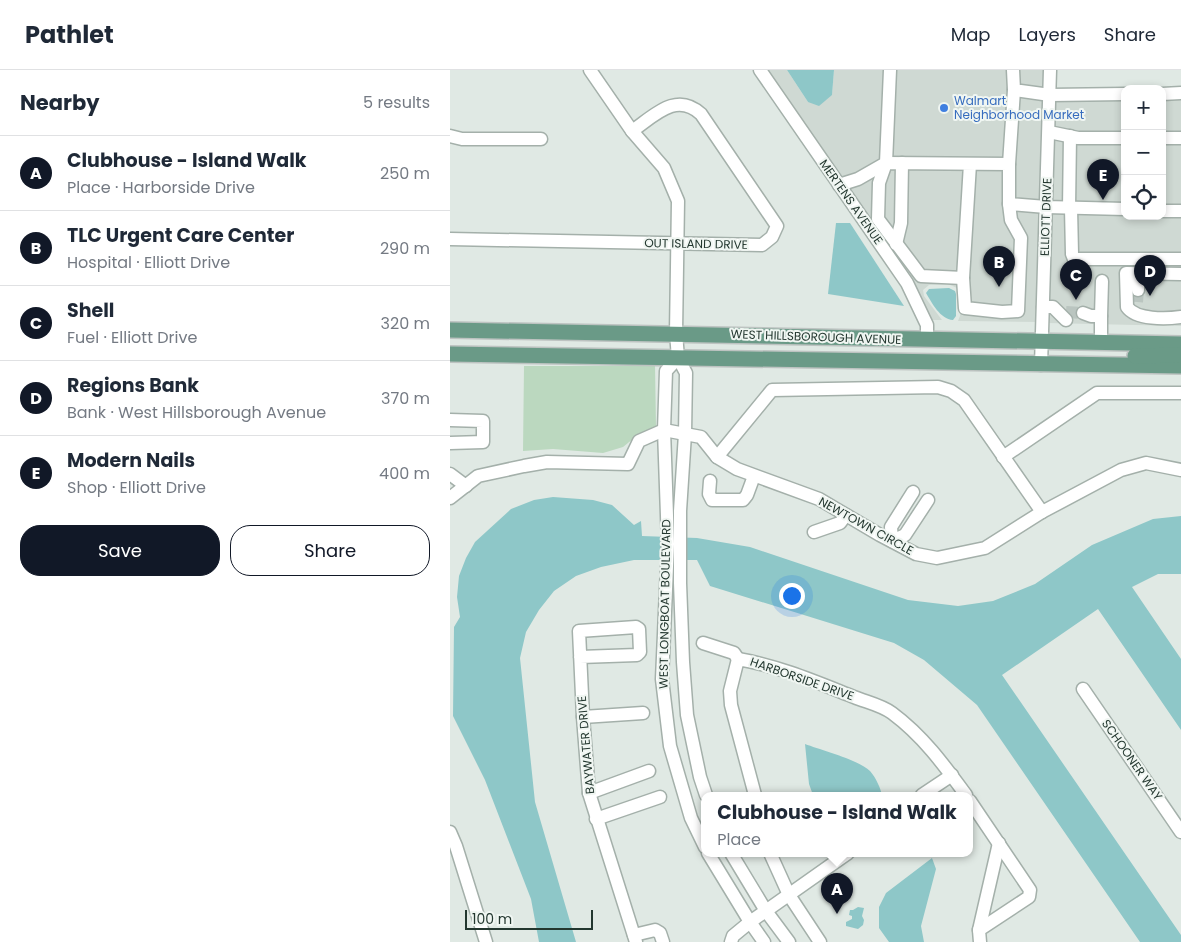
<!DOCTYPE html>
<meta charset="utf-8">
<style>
:root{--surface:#fff;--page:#f2f2f3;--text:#1f2937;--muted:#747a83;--line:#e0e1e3;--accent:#111827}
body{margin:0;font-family:Poppins,sans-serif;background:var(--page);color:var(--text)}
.controls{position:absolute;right:15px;top:15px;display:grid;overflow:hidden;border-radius:10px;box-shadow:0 2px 8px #0003}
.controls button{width:45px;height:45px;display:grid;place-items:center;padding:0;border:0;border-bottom:1px solid var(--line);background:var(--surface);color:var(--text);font:25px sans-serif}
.scale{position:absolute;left:15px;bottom:12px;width:128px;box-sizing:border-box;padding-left:5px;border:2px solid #23372f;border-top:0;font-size:14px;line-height:18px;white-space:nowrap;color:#23372f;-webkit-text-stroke:4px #f0f6f2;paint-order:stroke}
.you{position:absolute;left:341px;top:525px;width:18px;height:18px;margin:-12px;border:4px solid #fff;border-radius:50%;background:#1a73e8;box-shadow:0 0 0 8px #1a73e833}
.badge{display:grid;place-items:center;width:32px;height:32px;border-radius:50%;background:var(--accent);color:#fff;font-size:16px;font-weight:700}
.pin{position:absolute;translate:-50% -41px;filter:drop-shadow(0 1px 2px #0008)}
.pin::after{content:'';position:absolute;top:26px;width:18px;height:15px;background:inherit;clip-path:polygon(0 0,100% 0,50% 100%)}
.popup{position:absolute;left:251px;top:722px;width:272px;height:65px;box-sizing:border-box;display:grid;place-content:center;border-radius:10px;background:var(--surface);filter:drop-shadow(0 1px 4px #0005);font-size:16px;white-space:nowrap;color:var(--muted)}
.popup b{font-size:19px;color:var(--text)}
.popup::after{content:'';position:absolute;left:50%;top:100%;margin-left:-10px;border:10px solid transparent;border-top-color:var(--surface)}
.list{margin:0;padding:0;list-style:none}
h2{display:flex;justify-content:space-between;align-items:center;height:65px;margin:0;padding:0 20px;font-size:21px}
h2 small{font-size:16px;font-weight:400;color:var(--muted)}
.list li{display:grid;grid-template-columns:32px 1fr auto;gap:15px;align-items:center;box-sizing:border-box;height:75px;padding:0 20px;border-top:1px solid var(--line)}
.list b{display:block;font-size:19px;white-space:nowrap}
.list p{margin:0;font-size:16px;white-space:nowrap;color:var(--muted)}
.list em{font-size:16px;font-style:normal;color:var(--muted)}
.actions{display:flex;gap:10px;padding:15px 20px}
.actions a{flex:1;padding:11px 0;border:1px solid var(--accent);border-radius:20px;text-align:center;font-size:18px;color:var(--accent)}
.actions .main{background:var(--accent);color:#fff}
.icon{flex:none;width:28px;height:28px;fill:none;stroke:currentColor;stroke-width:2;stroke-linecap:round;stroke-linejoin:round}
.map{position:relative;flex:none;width:731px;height:872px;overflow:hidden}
header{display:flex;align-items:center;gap:30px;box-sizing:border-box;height:70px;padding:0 25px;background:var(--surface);border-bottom:1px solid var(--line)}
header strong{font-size:24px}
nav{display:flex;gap:28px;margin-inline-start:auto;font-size:18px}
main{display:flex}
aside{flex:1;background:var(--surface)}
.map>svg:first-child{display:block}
</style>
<header>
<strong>Pathlet</strong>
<nav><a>Map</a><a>Layers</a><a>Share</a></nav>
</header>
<main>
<aside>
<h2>Nearby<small>5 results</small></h2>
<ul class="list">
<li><span class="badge">A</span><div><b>Clubhouse - Island Walk</b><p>Place · Harborside Drive</p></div><em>250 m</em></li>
<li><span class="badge">B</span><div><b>TLC Urgent Care Center</b><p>Hospital · Elliott Drive</p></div><em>290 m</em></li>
<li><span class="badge">C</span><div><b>Shell</b><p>Fuel · Elliott Drive</p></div><em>320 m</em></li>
<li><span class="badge">D</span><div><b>Regions Bank</b><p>Bank · West Hillsborough Avenue</p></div><em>370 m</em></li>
<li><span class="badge">E</span><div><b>Modern Nails</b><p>Shop · Elliott Drive</p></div><em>400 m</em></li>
</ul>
<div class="actions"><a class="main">Save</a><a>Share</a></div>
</aside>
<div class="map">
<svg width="731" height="872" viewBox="0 0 731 872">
<rect width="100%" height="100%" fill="#e0e9e4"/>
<!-- built -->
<g fill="#cfd9d3">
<path d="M 315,0 L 337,0 L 358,32 L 382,25 L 384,0 L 595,0 L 588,252 L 508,251 L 510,246 L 510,223 L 507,218 L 498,214 L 479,215 L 473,220 L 474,226 L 492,250 L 479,250 L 449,195 L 443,180 L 368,77 Z"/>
<path d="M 712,28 L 731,28 L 731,256 L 597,253 L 604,30 L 675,29 L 675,146 L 712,146 Z"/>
</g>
<!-- green -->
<path fill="#bbd8bf" d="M 74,296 L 205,296 L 206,356 L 189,364 L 173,377 L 153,383 L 103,379 L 73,381 Z"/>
<!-- water -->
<g fill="#8ec7c8">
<path d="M 337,0 L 384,0 L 382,25 L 369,36 L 358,32 Z"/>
<path d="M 386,153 L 400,153 L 454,236 L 378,224 Z"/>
<path d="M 499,218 L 505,221 L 506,224 L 506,246 L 503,250 C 490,249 482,233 476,223 L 479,219 Z"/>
<path d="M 103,427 L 143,430 L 162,435 L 184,455 L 191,451 L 192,466 L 247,468 L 300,477 L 458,530 L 508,536 L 543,531 L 585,514 L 642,475 L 703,449 L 731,446 L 731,504 L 708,504 L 682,517 L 731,589 L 731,660 L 648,539 L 552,605 L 731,865 L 731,872 L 690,872 L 527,635 L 474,590 L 444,573 L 260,516 L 247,490 L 184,490 L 151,497 L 126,506 L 104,521 L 89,540 L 76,562 L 70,588 L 85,732 L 126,872 L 89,872 L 81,829 L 35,710 L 3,646 L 4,557 L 10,547 L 7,527 L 9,506 L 16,488 L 25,472 L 61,439 L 84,430 Z"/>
<path d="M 355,674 C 371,680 409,690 420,701 C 426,708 430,717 432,725 L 363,725 L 359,714 Z"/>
<path d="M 482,788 L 486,799 L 471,856 L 474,872 L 439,872 L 429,858 L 429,837 L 436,823 Z"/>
<path d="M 408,837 L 414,838 L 412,846 L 414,850 L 413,855 L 408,859 L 396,856 L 396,852 L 402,849 L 402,846 L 399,845 L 400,840 L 403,840 Z"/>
</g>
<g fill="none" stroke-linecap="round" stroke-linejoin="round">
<!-- minor-tunnel -->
<g stroke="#bac5c0" stroke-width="12" stroke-dasharray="12 6" stroke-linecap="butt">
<path d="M 687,232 L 688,220"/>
<path d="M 616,242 L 633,243"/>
</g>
<!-- minor casing -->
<g stroke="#a4b0aa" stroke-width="15">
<g id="minor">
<path d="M 140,0 L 182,61 L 214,98 L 228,131 L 226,263 L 228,288 L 236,303 L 235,364 L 230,441 L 230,513 L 233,592 L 237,645 L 250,707 L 256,725"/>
<path d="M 310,0 L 457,213 L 477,255 L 477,270"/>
<path d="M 563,0 L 564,20 L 600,25 L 675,24"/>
<path d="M 712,24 L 731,23"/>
<path d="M 599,62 L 628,68 L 675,68"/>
<path d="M 0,66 L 12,69 L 91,69"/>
<path d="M 712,68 L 731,68"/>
<path d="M 520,94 L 513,208 L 471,206 L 428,149 L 429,113 L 436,93 L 559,94 L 559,134 L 596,137 L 675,139"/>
<path d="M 559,94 L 564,20"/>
<path d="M 389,115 L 408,109 L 436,93 L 440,0"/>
<path d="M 619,138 L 620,66"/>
<path d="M 621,138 L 622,184 L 624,189 L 731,189"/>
<path d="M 712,141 L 731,141"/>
<path d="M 0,169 L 312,175 L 322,167 L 327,156 L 251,44 C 226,21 204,46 182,61"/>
<path d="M 446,174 L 451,153 L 452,93"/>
<path d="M 731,204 L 676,203 L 677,237 C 686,250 716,249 731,247"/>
<path d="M 513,208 L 515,238 L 552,242 L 568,241 L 571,168 L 561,150 L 559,134"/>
<path d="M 688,220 L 688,203"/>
<path d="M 593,237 L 603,237 L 616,250"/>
<path d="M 633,243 L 641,246 L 651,246 L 651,273"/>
<path d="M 651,246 L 652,211"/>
<path d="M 228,288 L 216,301 L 214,360 L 218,474 L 212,609 L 220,676 L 241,748 L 255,777"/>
<path d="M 591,295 L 600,0"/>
<path d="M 0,350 L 33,351 L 33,372 L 0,373"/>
<path d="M 267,387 L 287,399 L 369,429 L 430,465 L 466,484 L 487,488 L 535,478 L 592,442 L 671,400 L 696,393 L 731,400"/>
<path d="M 553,387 L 647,323 L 731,323"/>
<path d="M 0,404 L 16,416"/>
<path d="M 260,411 L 259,424 L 262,430 L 293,430 L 297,425 L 304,406"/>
<path d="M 463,422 L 441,457 L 442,471 L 455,465 L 478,430"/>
<path d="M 0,428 L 28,406 L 74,396 L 97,392 L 178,394 L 189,371 L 214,360 L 251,367 L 267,387 L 322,320 L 488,317 L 501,321 L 514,330 L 592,442"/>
<path d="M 364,462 L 390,453 L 396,445"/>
<path d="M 253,573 L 284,583 L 288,589"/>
<path d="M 130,587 L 187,585 L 190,582 L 189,559 L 186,557 L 129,561 L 133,647 L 139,723 L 186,872"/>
<path d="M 633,619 L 731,762"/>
<path d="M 133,647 L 193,643"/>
<path d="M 139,723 L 199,701"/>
<path d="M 305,725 L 281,635 L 280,621 L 288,589 C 329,596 366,612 404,627 C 416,632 431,635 442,643 C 473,666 494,695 516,725"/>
<path d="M 472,725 L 502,705"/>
<path d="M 520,731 L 580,820 L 579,827 L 529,860 L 530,872"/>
<path d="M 146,749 L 210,727"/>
<path d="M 0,762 L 6,776 L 36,872"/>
<path d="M 258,783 L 300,852 L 314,872"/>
<path d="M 281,783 L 316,841 L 339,872"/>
<path d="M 320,783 L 339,825 L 370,872"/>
<path d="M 529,860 L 549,773"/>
<path d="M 184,865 L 205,860 L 210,863 L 213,872"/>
<path d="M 281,872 L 283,866 L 300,852 L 398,783"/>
</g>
</g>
<!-- major casing -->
<g stroke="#bdc3c1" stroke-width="18">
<g id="major">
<path d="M 0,260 L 731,274"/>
<path d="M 0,284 L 731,296"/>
<path d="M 685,286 L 731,285"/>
</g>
</g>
<!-- minor -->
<use href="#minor" stroke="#fff" stroke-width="12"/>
<!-- major -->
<use href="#major" stroke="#6a9a87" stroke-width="15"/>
</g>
<!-- markers -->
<circle fill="#3f7fe0" stroke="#f0f6f2" stroke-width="2" cx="494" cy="38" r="5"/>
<g text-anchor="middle" stroke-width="4" stroke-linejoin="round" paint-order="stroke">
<!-- shop labels -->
<g font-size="12" fill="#366cbe" stroke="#f0f6f2" text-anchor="start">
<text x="504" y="35">Walmart<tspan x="504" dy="14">Neighborhood Market</tspan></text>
</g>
<!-- street labels -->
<g font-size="12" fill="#23372f" stroke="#f0f6f2">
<text transform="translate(401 132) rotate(55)" y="4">MERTENS AVENUE</text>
<text transform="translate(596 147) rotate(-88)" y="4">ELLIOTT DRIVE</text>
<text transform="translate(246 174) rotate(1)" y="4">OUT ISLAND DRIVE</text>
<text transform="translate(366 267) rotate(2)" y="4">WEST HILLSBOROUGH AVENUE</text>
<text transform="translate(416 456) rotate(29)" y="4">NEWTOWN CIRCLE</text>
<text transform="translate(215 534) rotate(-89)" y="4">WEST LONGBOAT BOULEVARD</text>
<text transform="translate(352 609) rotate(19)" y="4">HARBORSIDE DRIVE</text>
<text transform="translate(136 675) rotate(-95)" y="4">BAYWATER DRIVE</text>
<text transform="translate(682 690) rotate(55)" y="4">SCHOONER WAY</text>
</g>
</g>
</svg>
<div class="controls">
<button>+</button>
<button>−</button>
<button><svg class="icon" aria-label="locate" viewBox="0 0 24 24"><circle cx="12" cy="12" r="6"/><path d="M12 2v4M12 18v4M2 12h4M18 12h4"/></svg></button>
</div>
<div class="scale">100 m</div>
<div class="you"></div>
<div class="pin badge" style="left:387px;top:844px">A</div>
<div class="popup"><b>Clubhouse - Island Walk</b>Place</div>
<div class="pin badge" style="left:549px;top:217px">B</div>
<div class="pin badge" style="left:626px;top:230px">C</div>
<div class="pin badge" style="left:700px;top:226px">D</div>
<div class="pin badge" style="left:653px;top:130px">E</div>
</div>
</main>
